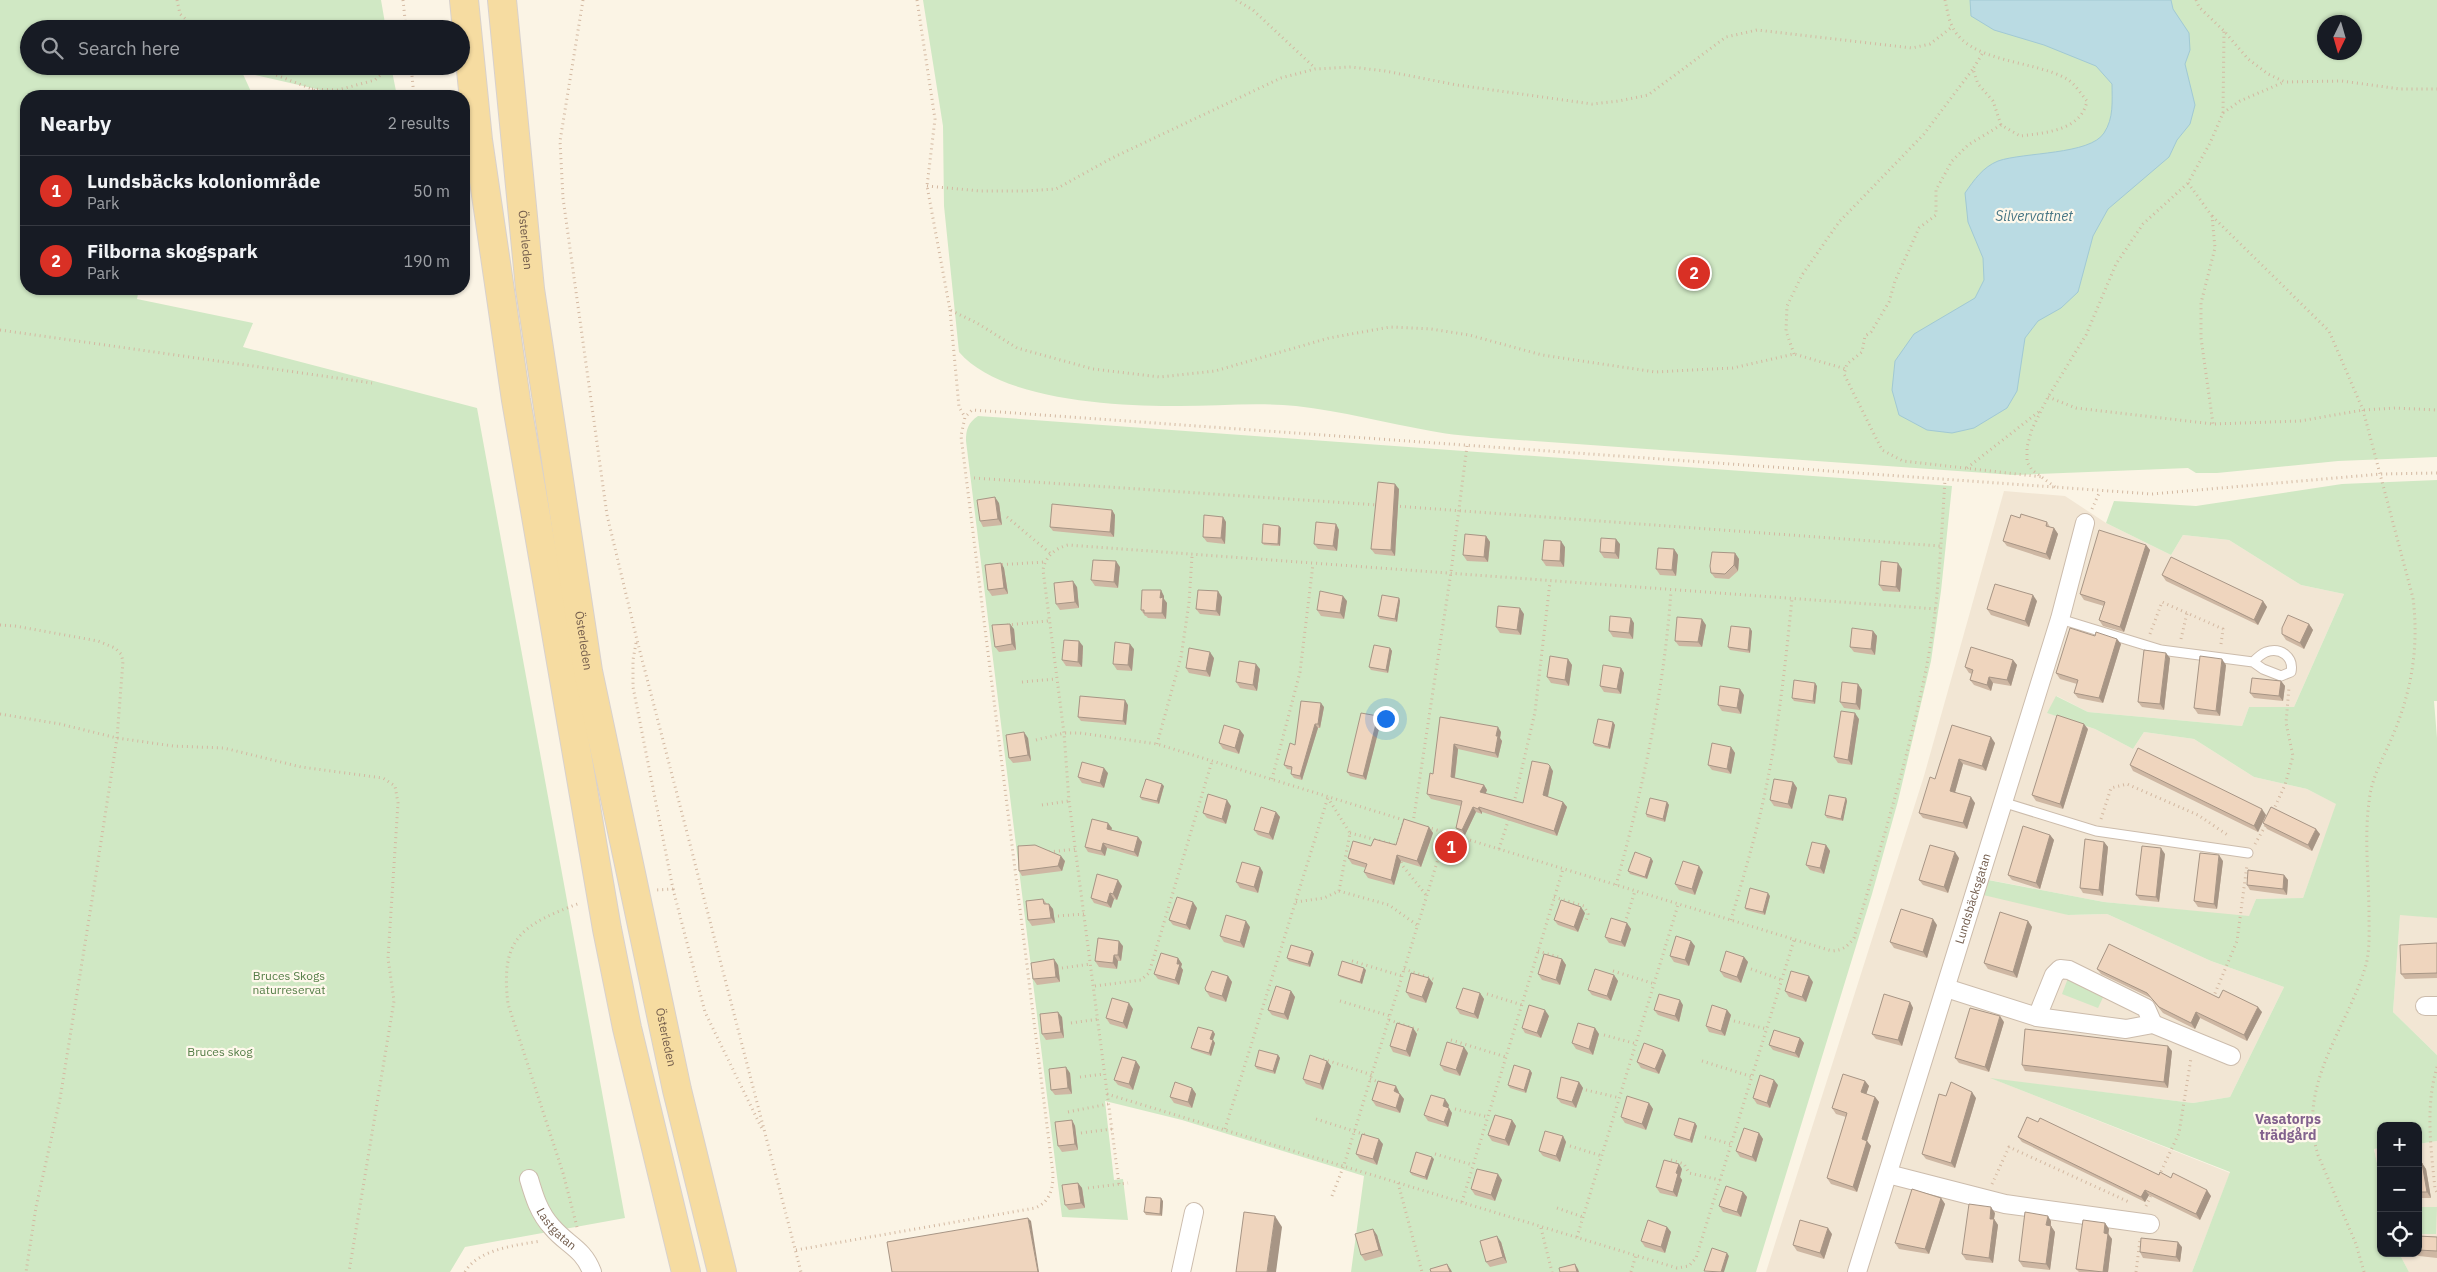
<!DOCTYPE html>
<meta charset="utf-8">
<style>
:root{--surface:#171b24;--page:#242831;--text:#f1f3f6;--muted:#9ea1a6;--line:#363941;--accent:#d93025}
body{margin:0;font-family:"IBM Plex Sans",sans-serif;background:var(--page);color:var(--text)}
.controls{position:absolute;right:15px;bottom:15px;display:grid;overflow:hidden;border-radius:10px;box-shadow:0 1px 4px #0004}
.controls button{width:45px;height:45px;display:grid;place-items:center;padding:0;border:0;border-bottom:1px solid var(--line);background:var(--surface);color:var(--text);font:25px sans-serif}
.compass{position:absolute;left:2317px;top:15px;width:45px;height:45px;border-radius:50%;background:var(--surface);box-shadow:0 1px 4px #0004;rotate:185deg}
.you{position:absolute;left:1385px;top:718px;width:18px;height:18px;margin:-12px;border:4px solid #fff;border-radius:50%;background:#1a73e8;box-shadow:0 0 0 8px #1a73e833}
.badge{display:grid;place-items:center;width:32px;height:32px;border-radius:50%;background:var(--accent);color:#fff;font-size:16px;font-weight:700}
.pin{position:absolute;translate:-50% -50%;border:2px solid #fff;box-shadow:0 1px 5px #0006}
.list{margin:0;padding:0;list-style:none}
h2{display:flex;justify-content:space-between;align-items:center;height:65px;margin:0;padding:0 20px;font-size:21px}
h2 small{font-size:16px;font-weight:400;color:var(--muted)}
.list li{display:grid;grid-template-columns:32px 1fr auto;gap:15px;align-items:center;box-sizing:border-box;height:70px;padding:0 20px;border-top:1px solid var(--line)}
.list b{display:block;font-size:19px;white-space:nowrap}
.list p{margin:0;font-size:16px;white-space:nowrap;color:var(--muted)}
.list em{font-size:16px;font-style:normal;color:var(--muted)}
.icon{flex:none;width:28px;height:28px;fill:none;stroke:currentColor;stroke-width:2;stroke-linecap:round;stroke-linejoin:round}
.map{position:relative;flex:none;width:2437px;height:1272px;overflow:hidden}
.search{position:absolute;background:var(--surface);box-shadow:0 1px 4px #0004;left:20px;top:20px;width:450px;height:55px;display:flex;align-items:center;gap:12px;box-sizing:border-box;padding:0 18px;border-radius:28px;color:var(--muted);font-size:19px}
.panel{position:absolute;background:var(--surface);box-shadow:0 1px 4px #0004;left:20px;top:90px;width:450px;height:205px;border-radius:20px}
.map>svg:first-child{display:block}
</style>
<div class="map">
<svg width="2437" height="1272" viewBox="0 0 2437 1272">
<rect width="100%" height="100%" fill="#fbf4e5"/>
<!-- residential -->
<g fill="#f2e6d4">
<path d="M 2004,491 L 2065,496 L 2106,523 L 2171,555 L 2183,535 L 2229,540 L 2301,585 L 2344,594 L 2294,707 L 2249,707 L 2242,726 L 2088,712 L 2057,696 L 2048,713 L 2095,729 L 2133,749 L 2144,732 L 2194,739 L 2254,777 L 2307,789 L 2337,804 L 2303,898 L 2256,899 L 2249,917 L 2104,902 L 1984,879 L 2068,915 L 2107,914 L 2211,961 L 2284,987 L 2230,1097 L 2193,1103 L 1993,1079 L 2230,1173 L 2192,1272 L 1766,1272 L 1924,776 Z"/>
<path d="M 2400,914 L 2437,918 L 2437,1055 L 2393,1012 Z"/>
<path d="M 2437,1141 L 2437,1272 L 2409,1272 L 2399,1253 L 2418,1253 L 2418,1144 Z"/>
<path d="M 2381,1148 L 2381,1182 L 2374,1149 Z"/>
</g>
<!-- green -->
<g fill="#d0e8c4" fill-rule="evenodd">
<path d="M 0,0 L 381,0 L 386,29 L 29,29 L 29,66 L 391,66 L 397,96 L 347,96 L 242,72 L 253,96 L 26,96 L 26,289 L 139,289 L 137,299 L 253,323 L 243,347 L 477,408 L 625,1218 L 465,1247 L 450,1272 L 0,1272 Z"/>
<path d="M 923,0 L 2437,0 L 2437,457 L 2338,461 L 2217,473 L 2196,473 L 2188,468 L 2014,475 L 1491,438 C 1471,436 1450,435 1431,431 C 1386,423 1342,411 1296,406 C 1257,402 1218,406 1179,406 C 1117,406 1001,401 959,352 L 944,206 L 943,126 ZM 2324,22 L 2354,22 L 2354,52 L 2324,52 Z"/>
<path d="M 978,416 L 1952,486 L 1941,591 L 1931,661 L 1898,801 L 1872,894 L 1756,1272 L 1351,1272 L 1364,1176 L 1182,1120 L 1105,1101 L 1114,1180 L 1123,1179 L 1128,1220 L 1062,1217 L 966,441 C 966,429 968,423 978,416 Z"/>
<path d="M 2437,480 L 2437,701 L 2434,701 L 2437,738 L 2437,918 L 2400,915 L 2393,1012 L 2437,1055 L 2437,1141 L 2418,1144 L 2418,1126 L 2381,1126 L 2381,1148 L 2374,1149 L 2381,1182 L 2381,1253 L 2399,1253 L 2409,1272 L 2192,1272 L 2230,1172 L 1990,1078 L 2193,1103 L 2230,1097 L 2284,987 L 2211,961 L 2107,914 L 2068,915 L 1979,894 L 1983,879 L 2104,902 L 2249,916 L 2256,899 L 2303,898 L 2336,804 L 2307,789 L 2254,777 L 2194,739 L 2144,732 L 2133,749 L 2095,729 L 2047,713 L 2056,696 L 2088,712 L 2242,726 L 2249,707 L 2294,707 L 2344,594 L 2301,585 L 2229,540 L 2183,535 L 2171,555 L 2106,523 L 2114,501 L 2196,506 L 2342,484 Z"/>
<path d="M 2070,973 L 2106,991 L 2098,1008 L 2062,994 Z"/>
<path d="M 2418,1207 L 2437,1207 L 2436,1234 L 2418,1234 Z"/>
</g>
<!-- water -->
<path fill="#badbe3" stroke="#a1c9d4" d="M 1970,0 L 2171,0 L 2173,9 L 2189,33 L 2190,50 L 2185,64 L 2195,105 L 2190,124 L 2177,140 L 2169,157 L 2108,209 L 2093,236 L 2078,292 L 2061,308 L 2038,321 L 2025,338 L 2017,391 L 2007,408 L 1974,428 L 1952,433 L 1927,430 L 1899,415 L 1892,390 L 1895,361 L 1914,334 L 1975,298 L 1984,280 L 1983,258 L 1968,222 L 1965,193 C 1974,180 1983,167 1998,161 C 2024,152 2090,155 2104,133 C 2114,118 2112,101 2112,84 L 2096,66 L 2044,45 L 1994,30 L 1971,16 Z"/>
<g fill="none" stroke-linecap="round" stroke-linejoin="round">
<!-- service casing -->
<g stroke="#ccbcac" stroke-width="11">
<g id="service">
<path d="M 2060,619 L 2161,650 L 2253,662 L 2263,669 L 2281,676 L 2291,672 C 2294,657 2281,647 2266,652 C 2261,654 2257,658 2253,662"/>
<path d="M 2002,802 L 2096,831 L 2248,853"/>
</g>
</g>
<!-- minor casing -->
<g stroke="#ccbcac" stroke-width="20">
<g id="minor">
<path d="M 1946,988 L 2037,1017 L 2126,1029 L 2153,1024 L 2231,1056"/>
<path d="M 2425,1006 L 2437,1006"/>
<path d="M 2037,1017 L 2054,975 L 2060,969 L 2069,970 L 2146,1008 L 2153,1024"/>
<path d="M 1888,1174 L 2005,1204 L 2150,1224"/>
<path id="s1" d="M 529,1179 C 534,1196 539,1213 552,1227 C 567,1245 583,1248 592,1272"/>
<path d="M 1181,1272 L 1194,1212"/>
<path id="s2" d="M 1857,1272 L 2060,619 L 2085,523"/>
</g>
</g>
<!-- primary casing -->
<g stroke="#d8d1cd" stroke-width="30">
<g id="primary">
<path d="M 464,0 L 478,140 L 516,400 L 607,929 L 627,1028 L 686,1272"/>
<path id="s3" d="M 502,0 L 530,289 L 588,671 L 677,1090 L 722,1272"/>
</g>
</g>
<!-- path -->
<g stroke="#d3b8a1" stroke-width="3" stroke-dasharray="1 4" stroke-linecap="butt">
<path d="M 177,0 L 180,14 L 197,29"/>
<path d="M 403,0 L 406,29"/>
<path d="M 583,0 L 560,141 L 563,198 L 607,515 L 637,640 L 801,1272"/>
<path d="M 917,0 L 935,119 L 927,186 L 950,310 L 977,323 L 1017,348 L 1093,369 L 1160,377 L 1215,371 L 1329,338 L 1390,327 L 1431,329 L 1469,335 L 1542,355 L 1655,372 L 1733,368 L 1794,354 L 1846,369"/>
<path d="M 1236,0 L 1253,10 L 1315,68"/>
<path d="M 1945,0 C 1947,8 1948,18 1952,26 C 1969,63 2034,60 2067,79 C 2075,84 2081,94 2087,101 C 2081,131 2044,133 2020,136 L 2001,125 L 1968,145 L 1952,161 L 1936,190 L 1936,215 L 1919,228 L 1895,281 L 1889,302 L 1871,332 L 1865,336 L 1862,352 L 1847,364 L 1844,374 L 1882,450 L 1903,461 L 2043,477"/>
<path d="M 2196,0 L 2199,7 L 2224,31 L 2248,59 L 2268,74 L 2285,82 L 2342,81 L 2400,89 L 2437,89"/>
<path d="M 1982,54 L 1973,69 L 1978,84 L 1993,101 L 2001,125"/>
<path d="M 253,66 L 312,89 L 322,96"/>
<path d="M 411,66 L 414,96"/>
<path d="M 312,89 L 338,90 L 375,80 L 390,66"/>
<path d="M 2223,113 L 2240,101 L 2284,82"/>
<path d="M 2188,183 L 2212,216 L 2215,248 L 2201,303 L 2201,338 L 2213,424"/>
<path d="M 927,186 L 980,191 L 1025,191 L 1056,189 L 1112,158 L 1281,78 L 1315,69 L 1351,67 L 1385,71 L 1457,85 L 1592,104 L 1619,101 L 1648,95 L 1726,37 L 1757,30 L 1912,48 L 1930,44 L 1952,27"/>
<path d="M 2212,216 L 2329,331 L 2363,410 L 2413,598 C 2419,646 2412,690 2393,735 C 2384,757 2371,778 2369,802 C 2364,840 2369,878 2369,916 C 2369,932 2370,949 2366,965 C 2347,1029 2296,1085 2318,1155 L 2356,1244 L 2364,1272"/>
<path d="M 950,310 L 959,407 L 965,417"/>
<path d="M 0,330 L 372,383"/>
<path d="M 1794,354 L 1786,331 L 1787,306 L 1802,275 L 1839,222 L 1924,134 L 1973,69"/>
<path d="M 2048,397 L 2076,408 L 2213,424 L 2300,421 L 2363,410 L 2396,408 L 2437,410"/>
<path d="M 1967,468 L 2041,410"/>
<path d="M 974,478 L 1378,505"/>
<path d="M 2055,487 L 2032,470 L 2027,462 L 2027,447 L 2032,429 L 2048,397 L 2086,335 L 2116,264 L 2143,224 L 2188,183 L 2210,143 L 2223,113 L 2224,31"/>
<path d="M 1395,506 L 1940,546"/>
<path d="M 2092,509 L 2100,491"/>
<path d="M 1007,517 L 1051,554"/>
<path d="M 997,565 L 1044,562"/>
<path d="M 0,625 L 15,626 L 98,641 L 115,648 L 121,654 L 123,661 L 117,738 L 92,900 L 60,1099 L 36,1207 L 26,1272"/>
<path d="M 1007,625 L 1048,621"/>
<path d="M 2150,634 L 2162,602 L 2223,629 L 2221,644"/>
<path d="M 2181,639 L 2187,613"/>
<path d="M 636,643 L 633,660 L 633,687 L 673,889 L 656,890"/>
<path d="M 1022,682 L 1055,679"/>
<path d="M 0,714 L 60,724 L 117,738 L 173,746 L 224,748 L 301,767 L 383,778 L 395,786 L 398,803 L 388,958 L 394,1001 L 349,1272"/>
<path d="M 1036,740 L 1064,733 L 1080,733 L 1157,744 L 1407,821"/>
<path d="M 1157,744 L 1181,657 L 1189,603 L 1192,556"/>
<path d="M 1272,779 L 1300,672 L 1313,564"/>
<path d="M 1514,803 L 1535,712 L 1550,582"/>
<path d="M 1042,805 L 1069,801"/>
<path d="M 2273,811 L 2285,785 L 2293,756 L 2286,723 L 2289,687"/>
<path d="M 2101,819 L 2111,788 L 2127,784 L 2198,815 L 2229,836"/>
<path d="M 1413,823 L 1451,572 L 1467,446"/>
<path d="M 1427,827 L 1832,951 C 1843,950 1847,947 1854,938 C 1881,846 1910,753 1928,659 C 1939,600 1941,540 1945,480"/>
<path d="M 1350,833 L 1396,845 L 1398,849"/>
<path d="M 1397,844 L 1404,820"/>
<path d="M 2255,844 L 2267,823"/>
<path d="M 1499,849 L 1509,818"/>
<path d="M 1049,852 L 1076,849"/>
<path d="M 1400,857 L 1402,865 L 1426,895"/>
<path d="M 1616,885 C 1643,788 1664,691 1671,591"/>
<path d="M 673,889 L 705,1012 L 762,1129"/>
<path d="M 1339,891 L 1389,905 L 1417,925"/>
<path d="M 1554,897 L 1584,906 L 1588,914 L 1586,921"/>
<path d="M 1296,902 L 1324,898 L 1339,891 L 1350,833 L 1328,798"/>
<path d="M 1058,916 L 1084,914"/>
<path d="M 1731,920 C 1742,881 1754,842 1763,802 C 1778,735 1785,667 1792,599"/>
<path d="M 1625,923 L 1635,891"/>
<path d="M 1538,951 L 1558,957"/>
<path d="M 1352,961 L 1402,976"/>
<path d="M 1062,968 L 1091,964"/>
<path d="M 1404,969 L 1436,980"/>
<path d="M 1751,969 L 1782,980"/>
<path d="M 1613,971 L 1655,984"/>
<path d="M 1095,986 L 1141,980 L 1149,973 L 1212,761"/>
<path d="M 1487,994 L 1522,1005"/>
<path d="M 2213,998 L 2237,941 L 2247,865"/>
<path d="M 1340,1001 L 1390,1016"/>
<path d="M 1389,1020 L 1419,1030"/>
<path d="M 1734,1021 L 1767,1029"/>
<path d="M 1071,1023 L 1099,1019"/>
<path d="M 1604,1035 L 1637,1044"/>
<path d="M 1451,1040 L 1506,1057"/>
<path d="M 1323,1059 L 1372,1075"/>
<path d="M 1702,1061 L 1753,1077"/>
<path d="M 2437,1067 C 2425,1107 2431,1148 2435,1189 L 2437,1192"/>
<path d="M 1080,1077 L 1104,1074"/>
<path d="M 1370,1079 L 1382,1083"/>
<path d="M 1586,1090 L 1620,1098"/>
<path d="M 1107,1094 L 1677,1268 L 1689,1266 L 1696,1258 L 1794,940"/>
<path d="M 1455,1109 L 1488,1117"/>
<path d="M 1068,1112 L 1108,1104"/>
<path d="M 1316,1119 L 1366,1135"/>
<path d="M 1225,1129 L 1328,797"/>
<path d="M 1081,1133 L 1112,1129"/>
<path d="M 1705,1137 L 1731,1144"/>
<path d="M 1570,1146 L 1602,1156"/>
<path d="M 1435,1154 L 1473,1165"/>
<path d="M 1671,1160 L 1684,1164 L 1689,1173 L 1720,1180"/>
<path d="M 2159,1176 L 2179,1133 L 2191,1058"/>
<path d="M 1398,1183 L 1422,1272"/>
<path d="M 1119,1184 L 1069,801 L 1064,733 L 1043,570 C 1045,557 1055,548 1068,545 L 1936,609"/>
<path d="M 1992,1184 L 2009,1147 L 2129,1202"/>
<path d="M 1088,1188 L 1128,1183"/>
<path d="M 1332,1196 L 1344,1165 L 1446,833"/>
<path d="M 1462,1202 L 1563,869"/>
<path d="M 2146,1206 L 2152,1193"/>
<path d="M 1557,1208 L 1583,1217"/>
<path d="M 577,1227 L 563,1173 L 508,1004 C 500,937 522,925 580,903"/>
<path d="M 1541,1228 L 1552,1272"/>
<path d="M 1577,1237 L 1678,905"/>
<path d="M 796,1250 L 1035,1208 C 1050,1202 1053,1189 1053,1174 L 961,436 L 965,417 L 972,410 L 2152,494 L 2381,474 L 2437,473"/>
<path d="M 465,1272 C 478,1249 517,1245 541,1241"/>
<path d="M 1631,1272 L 1636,1255"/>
<path d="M 2136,1272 L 2140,1240"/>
</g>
<!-- service -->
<use href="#service" stroke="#fff" stroke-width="9"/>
<!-- minor -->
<use href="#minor" stroke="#fff" stroke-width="18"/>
<!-- primary -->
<use href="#primary" stroke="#f6dca1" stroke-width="28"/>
</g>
<!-- wall -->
<g fill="#ceb7a3">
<path d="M 1399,489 L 1395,556 L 1375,554 L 1371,549 Z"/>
<path d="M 999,503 L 1002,525 L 983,527 L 980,521 Z"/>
<path d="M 1112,510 L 1115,515 L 1114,537 L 1053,531 L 1050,527 Z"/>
<path d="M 1223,517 L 1226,522 L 1225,544 L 1207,542 L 1203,537 Z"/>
<path d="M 2020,518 L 2047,522 L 2050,527 L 2054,528 L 2058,534 L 2050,560 L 2007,546 L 2003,541 Z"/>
<path d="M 1336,524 L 1339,530 L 1337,551 L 1318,549 L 1314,544 Z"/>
<path d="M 1279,526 L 1281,528 L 1280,546 L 1264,545 L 1262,543 Z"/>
<path d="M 1486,536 L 1490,542 L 1488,562 L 1467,561 L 1463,555 Z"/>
<path d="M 1620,544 L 1619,559 L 1604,558 L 1600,552 Z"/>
<path d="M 2146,545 L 2150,550 L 2124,632 L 2103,626 L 2099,620 L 2104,606 L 2084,600 L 2080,594 Z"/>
<path d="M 1565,547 L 1564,567 L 1546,566 L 1542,560 Z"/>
<path d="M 1674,549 L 1678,555 L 1676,576 L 1660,575 L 1656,569 Z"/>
<path d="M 1735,553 L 1739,559 L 1738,571 L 1729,579 L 1715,578 L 1711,573 Z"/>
<path d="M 1001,563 L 1004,568 L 1008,594 L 992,596 L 988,590 Z"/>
<path d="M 1120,567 L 1118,588 L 1095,586 L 1091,580 Z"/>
<path d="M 1902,569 L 1900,592 L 1883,591 L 1879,585 Z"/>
<path d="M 2162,575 L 2263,601 L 2267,607 L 2258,625 L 2166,581 Z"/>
<path d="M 1077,587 L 1079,608 L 1060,610 L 1056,604 Z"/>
<path d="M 1164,596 L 1164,599 L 1167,603 L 1166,619 L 1148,618 L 1146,616 L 1145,616 L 1141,610 Z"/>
<path d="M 1222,597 L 1220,616 L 1200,614 L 1196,609 Z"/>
<path d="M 1399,598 L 1400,601 L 1397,622 L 1380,619 L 1378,616 Z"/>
<path d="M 1347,601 L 1344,619 L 1321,616 L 1317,610 Z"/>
<path d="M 2037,601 L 2029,627 L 1991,615 L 1987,609 Z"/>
<path d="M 1524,614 L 1521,635 L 1500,633 L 1496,627 Z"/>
<path d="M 1634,623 L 1633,639 L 1613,637 L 1609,631 Z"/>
<path d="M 2309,624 L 2313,630 L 2304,649 L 2286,640 L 2282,634 Z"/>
<path d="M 1706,625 L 1702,647 L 1679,646 L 1675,641 Z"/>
<path d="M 1014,629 L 1016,650 L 999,652 L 995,647 Z"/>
<path d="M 1752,631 L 1750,653 L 1730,650 L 1728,647 Z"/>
<path d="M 1873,631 L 1877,636 L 1875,655 L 1854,652 L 1850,647 Z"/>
<path d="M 2095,636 L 2117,639 L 2121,644 L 2103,703 L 2078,698 L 2074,693 L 2077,684 L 2060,679 L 2056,673 Z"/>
<path d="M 1083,646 L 1082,667 L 1066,666 L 1062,660 Z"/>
<path d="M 1390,648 L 1392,651 L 1388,673 L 1371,670 L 1369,667 Z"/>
<path d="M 1134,649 L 1132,671 L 1117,670 L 1113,664 Z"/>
<path d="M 1214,658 L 1210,677 L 1189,673 L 1186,668 Z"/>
<path d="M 2170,658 L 2164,710 L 2142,707 L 2138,702 Z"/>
<path d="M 1568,659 L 1572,665 L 1569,686 L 1551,683 L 1547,677 Z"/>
<path d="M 2013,660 L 2017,665 L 2011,686 L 1993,683 L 1991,691 L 1974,685 L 1970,680 L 1972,674 L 1969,673 L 1965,667 Z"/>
<path d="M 2226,665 L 2220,716 L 2198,714 L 2194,708 Z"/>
<path d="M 1621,668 L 1624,673 L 1621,694 L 1604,692 L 1600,686 Z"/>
<path d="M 1260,669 L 1257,691 L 1240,688 L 1236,682 Z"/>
<path d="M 2281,681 L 2285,686 L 2283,701 L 2254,698 L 2250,693 Z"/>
<path d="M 1858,684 L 1862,690 L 1860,710 L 1844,708 L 1840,702 Z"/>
<path d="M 1817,686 L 1815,704 L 1794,701 L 1792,698 Z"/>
<path d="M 1744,695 L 1741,714 L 1722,711 L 1718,705 Z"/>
<path d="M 1128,705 L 1126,725 L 1081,721 L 1078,717 Z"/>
<path d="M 1324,707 L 1320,728 L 1318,728 L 1302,780 L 1294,778 L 1291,774 L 1292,770 L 1287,769 L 1284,765 L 1295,745 Z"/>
<path d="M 1378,716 L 1381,721 L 1366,780 L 1350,776 L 1347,772 Z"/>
<path d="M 1440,717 L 1501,732 L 1500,738 L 1502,741 L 1498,758 L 1458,749 L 1455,778 L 1484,785 L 1487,790 L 1485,794 L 1523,803 L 1553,771 L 1548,797 L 1563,802 L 1567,807 L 1557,836 L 1482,812 L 1482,814 L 1476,812 L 1465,835 L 1460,833 L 1456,828 L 1461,806 L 1431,799 L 1427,794 L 1433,774 Z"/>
<path d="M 1859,719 L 1852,765 L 1838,763 L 1834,757 Z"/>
<path d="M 1613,722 L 1615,725 L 1610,749 L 1595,746 L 1593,743 Z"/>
<path d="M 1952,725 L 1995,743 L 1986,771 L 1963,764 L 1955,792 L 1975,803 L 1967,829 L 1923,818 L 1919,813 L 1935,779 Z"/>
<path d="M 2088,729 L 2063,809 L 2036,801 L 2032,795 Z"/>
<path d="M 1244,735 L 1239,754 L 1223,749 L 1219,743 Z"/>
<path d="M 1028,738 L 1031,761 L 1013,763 L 1009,758 Z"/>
<path d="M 1731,747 L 1735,753 L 1731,774 L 1712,770 L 1708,765 Z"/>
<path d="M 2130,765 L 2266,815 L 2258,832 L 2133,771 Z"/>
<path d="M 1108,773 L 1104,788 L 1082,783 L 1078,777 Z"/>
<path d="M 1793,782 L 1797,788 L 1792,809 L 1774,806 L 1770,800 Z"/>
<path d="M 1164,786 L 1159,804 L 1142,800 L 1140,797 Z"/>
<path d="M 1846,798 L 1847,801 L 1843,821 L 1827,818 L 1825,815 Z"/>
<path d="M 1667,802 L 1669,805 L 1665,822 L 1647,817 L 1646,814 Z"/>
<path d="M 1231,806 L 1226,824 L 1207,818 L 1203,813 Z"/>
<path d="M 1276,812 L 1280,817 L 1273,840 L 1258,835 L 1254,830 Z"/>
<path d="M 2263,823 L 2320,834 L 2312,851 L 2267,829 Z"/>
<path d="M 1429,827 L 1433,833 L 1421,867 L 1401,861 L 1394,885 L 1368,878 L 1364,872 L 1366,868 L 1352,864 L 1348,858 L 1371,846 L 1396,845 Z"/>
<path d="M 1112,828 L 1111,830 L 1138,837 L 1142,842 L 1138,857 L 1107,848 L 1105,856 L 1088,852 L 1085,847 Z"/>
<path d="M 2050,835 L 2054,840 L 2040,889 L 2012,880 L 2008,875 Z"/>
<path d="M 2104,842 L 2108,847 L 2103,896 L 2083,893 L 2080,888 Z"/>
<path d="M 1826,845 L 1830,851 L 1824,874 L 1810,870 L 1806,865 Z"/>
<path d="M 2165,854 L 2159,902 L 2140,900 L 2136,895 Z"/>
<path d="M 1959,858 L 1948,893 L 1923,885 L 1919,880 Z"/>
<path d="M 1065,861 L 1062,871 L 1022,876 L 1019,871 Z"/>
<path d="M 1653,861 L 1647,879 L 1630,874 L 1628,871 Z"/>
<path d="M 2223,861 L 2217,909 L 2198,907 L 2194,901 Z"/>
<path d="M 1263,872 L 1258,893 L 1240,888 L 1236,882 Z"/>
<path d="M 1703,872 L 1695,895 L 1679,890 L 1675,884 Z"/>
<path d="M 2284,875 L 2288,880 L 2287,895 L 2250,890 L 2247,885 Z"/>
<path d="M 1122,886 L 1117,900 L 1114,899 L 1111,908 L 1094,903 L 1091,898 Z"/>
<path d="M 1770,896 L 1765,915 L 1746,910 L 1745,908 Z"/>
<path d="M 1043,899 L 1047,904 L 1053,909 L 1055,923 L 1032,926 L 1028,920 Z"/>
<path d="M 1197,908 L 1190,930 L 1173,925 L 1169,920 Z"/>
<path d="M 1585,913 L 1578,932 L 1558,925 L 1554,920 Z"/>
<path d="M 2028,921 L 2032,927 L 2017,978 L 1988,969 L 1984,963 Z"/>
<path d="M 1627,923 L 1631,929 L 1625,947 L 1609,943 L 1605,937 Z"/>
<path d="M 1937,925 L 1927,958 L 1894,948 L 1890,942 Z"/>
<path d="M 1250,927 L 1244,948 L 1224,942 L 1220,936 Z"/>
<path d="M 2437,943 L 2437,978 L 2405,979 L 2401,974 Z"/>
<path d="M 1123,946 L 1121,961 L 1118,961 L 1117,969 L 1099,967 L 1095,961 Z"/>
<path d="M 1695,946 L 1689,966 L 1674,962 L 1670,956 Z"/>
<path d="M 1312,951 L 1314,954 L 1310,967 L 1289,961 L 1287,958 Z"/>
<path d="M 1744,957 L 1748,962 L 1741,983 L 1724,977 L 1720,971 Z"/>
<path d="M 1178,958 L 1182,964 L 1181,967 L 1183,970 L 1179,985 L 1158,979 L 1154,974 Z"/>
<path d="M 1562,959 L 1566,965 L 1560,985 L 1542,980 L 1538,974 Z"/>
<path d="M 1058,965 L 1060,982 L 1037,985 L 1033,979 Z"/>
<path d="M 2097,969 L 2219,998 L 2262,1012 L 2247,1041 L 2200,1018 L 2195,1029 L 2163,1013 L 2151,998 L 2101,974 Z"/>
<path d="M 1366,970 L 1362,984 L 1340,977 L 1338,975 Z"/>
<path d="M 1614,975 L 1618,981 L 1611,1001 L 1592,995 L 1588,990 Z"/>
<path d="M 1228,976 L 1232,982 L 1226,1002 L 1210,997 L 1206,991 Z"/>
<path d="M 1429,978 L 1433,983 L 1426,1003 L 1410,998 L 1406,992 Z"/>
<path d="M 1813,982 L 1806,1002 L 1789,997 L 1785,991 Z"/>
<path d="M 1291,991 L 1295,997 L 1288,1020 L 1272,1015 L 1268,1010 Z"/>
<path d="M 1480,993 L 1484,999 L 1478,1019 L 1460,1014 L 1456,1008 Z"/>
<path d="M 1910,1002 L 1913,1008 L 1902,1046 L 1876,1039 L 1872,1034 Z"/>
<path d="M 1683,1005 L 1679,1022 L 1658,1015 L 1654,1010 Z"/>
<path d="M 1133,1009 L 1127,1029 L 1110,1024 L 1106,1018 Z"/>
<path d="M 1727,1010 L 1731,1015 L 1725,1036 L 1709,1032 L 1706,1026 Z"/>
<path d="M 1549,1016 L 1541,1038 L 1525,1033 L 1522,1028 Z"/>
<path d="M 1062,1017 L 1064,1038 L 1046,1040 L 1042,1034 Z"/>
<path d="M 2004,1022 L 1989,1072 L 1959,1063 L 1955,1058 Z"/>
<path d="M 1413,1028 L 1417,1034 L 1410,1057 L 1393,1052 L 1390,1046 Z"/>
<path d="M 1595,1028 L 1599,1034 L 1593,1055 L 1576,1049 L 1572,1043 Z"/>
<path d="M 1213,1031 L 1215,1034 L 1213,1040 L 1215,1043 L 1211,1056 L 1193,1050 L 1191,1048 Z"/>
<path d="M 1800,1038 L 1804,1043 L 1799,1058 L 1773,1050 L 1769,1045 Z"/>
<path d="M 2172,1051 L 2168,1088 L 2025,1071 L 2022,1065 Z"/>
<path d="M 1468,1053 L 1460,1076 L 1444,1071 L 1440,1065 Z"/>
<path d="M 1278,1055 L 1280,1058 L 1275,1074 L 1257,1069 L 1255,1066 Z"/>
<path d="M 1666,1055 L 1659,1074 L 1641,1068 L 1637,1062 Z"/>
<path d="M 1136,1061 L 1140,1067 L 1133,1090 L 1118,1085 L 1114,1080 Z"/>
<path d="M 1327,1061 L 1331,1066 L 1323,1090 L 1306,1084 L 1303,1079 Z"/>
<path d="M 1530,1070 L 1532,1073 L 1526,1093 L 1510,1088 L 1508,1085 Z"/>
<path d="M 1070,1073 L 1072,1094 L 1055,1095 L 1051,1090 Z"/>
<path d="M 1865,1081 L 1869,1086 L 1866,1094 L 1875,1097 L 1879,1102 L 1867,1141 L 1871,1146 L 1857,1192 L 1831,1184 L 1827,1178 L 1846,1117 L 1836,1114 L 1832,1108 Z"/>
<path d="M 1579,1082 L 1583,1088 L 1576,1108 L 1561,1103 L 1557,1098 Z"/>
<path d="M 1778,1085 L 1770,1108 L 1757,1104 L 1753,1098 Z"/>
<path d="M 1192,1088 L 1196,1094 L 1192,1108 L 1174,1103 L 1170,1097 Z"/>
<path d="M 1399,1092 L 1399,1093 L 1400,1094 L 1404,1099 L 1400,1113 L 1376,1106 L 1372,1100 Z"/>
<path d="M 1946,1096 L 1976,1098 L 1955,1168 L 1926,1159 L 1922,1154 Z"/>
<path d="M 1649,1103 L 1653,1109 L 1646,1130 L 1625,1123 L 1621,1117 Z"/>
<path d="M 1449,1105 L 1448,1108 L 1452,1113 L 1448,1127 L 1428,1121 L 1424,1115 Z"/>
<path d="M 1072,1120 L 1075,1126 L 1078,1150 L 1062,1152 L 1058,1146 Z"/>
<path d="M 1512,1120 L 1516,1126 L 1509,1146 L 1492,1141 L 1488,1135 Z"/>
<path d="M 1695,1123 L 1697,1126 L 1692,1143 L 1676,1138 L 1674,1135 Z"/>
<path d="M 1759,1133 L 1763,1139 L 1756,1162 L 1740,1157 L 1736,1151 Z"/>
<path d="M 1563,1136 L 1566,1142 L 1560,1162 L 1543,1156 L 1539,1151 Z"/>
<path d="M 2018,1137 L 2159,1175 L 2211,1196 L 2200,1220 L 2149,1195 L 2145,1202 L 2022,1142 Z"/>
<path d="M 1383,1144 L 1377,1165 L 1360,1159 L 1356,1154 Z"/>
<path d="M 1434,1159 L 1427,1180 L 1412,1175 L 1410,1172 Z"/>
<path d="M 2418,1163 L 2422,1163 L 2426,1169 L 2431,1198 L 2418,1198 Z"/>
<path d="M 1682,1169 L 1680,1177 L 1682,1180 L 1677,1197 L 1660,1193 L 1656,1187 Z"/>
<path d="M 1502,1180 L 1495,1201 L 1475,1195 L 1471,1189 Z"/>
<path d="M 1078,1183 L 1082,1188 L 1085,1208 L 1069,1210 L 1065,1205 Z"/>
<path d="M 1743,1192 L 1747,1197 L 1741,1217 L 1723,1212 L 1719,1206 Z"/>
<path d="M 1941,1198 L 1945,1204 L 1929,1254 L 1899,1249 L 1895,1243 Z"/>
<path d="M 1163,1201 L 1162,1216 L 1146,1215 L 1144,1212 Z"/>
<path d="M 1995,1213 L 1994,1219 L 1998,1225 L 1993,1263 L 1966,1260 L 1962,1254 Z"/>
<path d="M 2051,1221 L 2051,1226 L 2055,1232 L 2050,1270 L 2023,1267 L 2019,1261 Z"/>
<path d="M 2105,1223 L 2109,1229 L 2108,1233 L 2112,1239 L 2108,1272 L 2079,1272 L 2076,1269 Z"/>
<path d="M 1667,1227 L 1671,1232 L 1665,1253 L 1645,1247 L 1641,1241 Z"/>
<path d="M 1832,1234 L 1824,1259 L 1797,1251 L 1793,1245 Z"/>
<path d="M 1377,1235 L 1383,1256 L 1365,1261 L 1361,1255 Z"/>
<path d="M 2418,1236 L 2437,1237 L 2437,1258 L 2419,1256 L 2408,1253 L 2418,1253 Z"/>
<path d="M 1501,1242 L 1507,1263 L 1490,1267 L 1486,1262 Z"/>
<path d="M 2182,1247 L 2180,1262 L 2143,1258 L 2140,1252 Z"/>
</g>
<!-- shaded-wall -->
<g fill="#a79585">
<path d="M 1395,484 L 1399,489 L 1395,556 L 1391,550 Z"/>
<path d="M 995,497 L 999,503 L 1002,525 L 998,519 Z"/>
<path d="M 1112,510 L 1115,515 L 1114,537 L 1110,532 Z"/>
<path d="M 1223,517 L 1226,522 L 1225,544 L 1221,538 Z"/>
<path d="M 1336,524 L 1339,530 L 1337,551 L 1333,546 Z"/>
<path d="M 1279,526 L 1281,528 L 1280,546 L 1278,544 Z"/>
<path d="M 2054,528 L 2058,534 L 2050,560 L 2046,554 Z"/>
<path d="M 1486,536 L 1490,542 L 1488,562 L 1484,557 Z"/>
<path d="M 1616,539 L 1620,544 L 1619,559 L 1615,553 Z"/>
<path d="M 1561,541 L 1565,547 L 1564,567 L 1560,561 Z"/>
<path d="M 2146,545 L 2150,550 L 2124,632 L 2120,627 Z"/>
<path d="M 1674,549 L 1678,555 L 1676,576 L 1672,570 Z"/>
<path d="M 1735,553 L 1739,559 L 1738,571 L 1734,565 Z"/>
<path d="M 1116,561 L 1120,567 L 1118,588 L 1114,582 Z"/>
<path d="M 1001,563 L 1004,568 L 1008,594 L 1004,588 Z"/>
<path d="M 1898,563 L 1902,569 L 1900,592 L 1896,587 Z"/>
<path d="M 1073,581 L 1077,587 L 1079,608 L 1075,602 Z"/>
<path d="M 1161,590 L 1164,596 L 1164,599 L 1167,603 L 1166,619 L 1162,613 L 1160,598 Z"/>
<path d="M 1218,591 L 1222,597 L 1220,616 L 1216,611 Z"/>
<path d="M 2033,595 L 2037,601 L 2029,627 L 2025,621 Z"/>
<path d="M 1343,596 L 1347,601 L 1344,619 L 1340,613 Z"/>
<path d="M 1399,598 L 1400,601 L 1397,622 L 1395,619 Z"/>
<path d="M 2263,601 L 2267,607 L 2258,625 L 2254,620 Z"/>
<path d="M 1520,608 L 1524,614 L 1521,635 L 1517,630 Z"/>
<path d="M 1631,618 L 1634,623 L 1633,639 L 1629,633 Z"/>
<path d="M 1702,619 L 1706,625 L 1702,647 L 1698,642 Z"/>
<path d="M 1010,624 L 1014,629 L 1016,650 L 1012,644 Z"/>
<path d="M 2309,624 L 2313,630 L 2304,649 L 2300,643 Z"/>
<path d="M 1750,628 L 1752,631 L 1750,653 L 1748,650 Z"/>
<path d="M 1873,631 L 1877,636 L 1875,655 L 1871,649 Z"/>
<path d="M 2117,639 L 2121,644 L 2103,703 L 2099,698 Z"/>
<path d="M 1079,641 L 1083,646 L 1082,667 L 1078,662 Z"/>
<path d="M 1130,644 L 1134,649 L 1132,671 L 1128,665 Z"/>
<path d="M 1390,648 L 1392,651 L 1388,673 L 1386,670 Z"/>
<path d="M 1210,652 L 1214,658 L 1210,677 L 1206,671 Z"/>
<path d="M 2166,653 L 2170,658 L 2164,710 L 2160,704 Z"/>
<path d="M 1568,659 L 1572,665 L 1569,686 L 1565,680 Z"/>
<path d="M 2222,659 L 2226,665 L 2220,716 L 2216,711 Z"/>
<path d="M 2013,660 L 2017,665 L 2011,686 L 2007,680 Z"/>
<path d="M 1256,664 L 1260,669 L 1257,691 L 1253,685 Z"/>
<path d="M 1621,668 L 1624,673 L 1621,694 L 1617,689 Z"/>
<path d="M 1989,677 L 1993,683 L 1991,691 L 1987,685 Z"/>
<path d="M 2281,681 L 2285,686 L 2283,701 L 2279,696 Z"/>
<path d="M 1815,683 L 1817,686 L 1815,704 L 1813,701 Z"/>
<path d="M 1858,684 L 1862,690 L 1860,710 L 1856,704 Z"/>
<path d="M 1740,689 L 1744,695 L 1741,714 L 1737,708 Z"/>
<path d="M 1125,700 L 1128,705 L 1126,725 L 1123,721 Z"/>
<path d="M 1321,703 L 1324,707 L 1320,728 L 1318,724 Z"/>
<path d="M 1855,713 L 1859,719 L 1852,765 L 1848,760 Z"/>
<path d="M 1378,716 L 1381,721 L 1366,780 L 1363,776 Z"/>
<path d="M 1613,722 L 1615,725 L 1610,749 L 1608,747 Z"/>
<path d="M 1315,724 L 1318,728 L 1302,780 L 1300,776 Z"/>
<path d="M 2084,724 L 2088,729 L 2063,809 L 2060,804 Z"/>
<path d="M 1498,727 L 1501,732 L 1500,738 L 1502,741 L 1498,758 L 1495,753 L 1496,736 Z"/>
<path d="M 1240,730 L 1244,735 L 1239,754 L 1235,748 Z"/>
<path d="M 1024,732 L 1028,738 L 1031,761 L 1028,755 Z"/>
<path d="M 1991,737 L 1995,743 L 1986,771 L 1982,766 Z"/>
<path d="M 1454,744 L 1458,749 L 1454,783 L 1451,777 Z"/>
<path d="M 1731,747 L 1735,753 L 1731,774 L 1727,769 Z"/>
<path d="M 1959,759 L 1963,764 L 1954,796 L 1950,791 Z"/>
<path d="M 1550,766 L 1553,771 L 1547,800 L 1543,795 Z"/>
<path d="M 1104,768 L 1108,773 L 1104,788 L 1100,783 Z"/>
<path d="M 1793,782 L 1797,788 L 1792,809 L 1788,804 Z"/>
<path d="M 1162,784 L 1164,786 L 1159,804 L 1157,801 Z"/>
<path d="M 1484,785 L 1487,790 L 1484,798 L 1480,792 Z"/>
<path d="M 1971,797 L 1975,803 L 1967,829 L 1963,823 Z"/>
<path d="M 1846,798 L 1847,801 L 1843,821 L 1841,819 Z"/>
<path d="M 1227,800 L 1231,806 L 1226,824 L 1222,819 Z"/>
<path d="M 1563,802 L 1567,807 L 1557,836 L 1554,831 Z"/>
<path d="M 1667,802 L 1669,805 L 1665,822 L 1663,819 Z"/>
<path d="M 1473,807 L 1476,812 L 1465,835 L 1462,830 Z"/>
<path d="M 1479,807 L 1482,812 L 1482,814 L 1478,809 Z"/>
<path d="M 2262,809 L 2266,815 L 2258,832 L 2254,826 Z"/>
<path d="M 1276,812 L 1280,817 L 1273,840 L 1269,834 Z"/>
<path d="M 1108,823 L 1112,828 L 1110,834 L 1107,829 Z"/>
<path d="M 1429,827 L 1433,833 L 1421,867 L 1417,861 Z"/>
<path d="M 2316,829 L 2320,834 L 2312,851 L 2308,845 Z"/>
<path d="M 2050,835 L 2054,840 L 2040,889 L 2036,883 Z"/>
<path d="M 1138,837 L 1142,842 L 1138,857 L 1134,852 Z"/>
<path d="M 2104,842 L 2108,847 L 2103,896 L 2099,890 Z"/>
<path d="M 1103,843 L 1107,848 L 1105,856 L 1101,851 Z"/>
<path d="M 1826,845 L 1830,851 L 1824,874 L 1820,868 Z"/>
<path d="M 2161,848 L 2165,854 L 2159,902 L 2156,897 Z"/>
<path d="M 1955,852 L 1959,858 L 1948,893 L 1944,887 Z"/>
<path d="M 1397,855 L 1401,861 L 1394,885 L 1391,880 Z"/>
<path d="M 2219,855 L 2223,861 L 2217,909 L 2214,904 Z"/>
<path d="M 1061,856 L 1065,861 L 1062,871 L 1058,866 Z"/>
<path d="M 1651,858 L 1653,861 L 1647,879 L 1645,877 Z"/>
<path d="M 1699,866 L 1703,872 L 1695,895 L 1692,889 Z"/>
<path d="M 1260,867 L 1263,872 L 1258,893 L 1254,887 Z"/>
<path d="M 2284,875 L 2288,880 L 2287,895 L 2283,889 Z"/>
<path d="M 1118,880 L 1122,886 L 1117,900 L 1113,894 Z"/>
<path d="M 1110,893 L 1114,899 L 1111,908 L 1107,903 Z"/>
<path d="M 1768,893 L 1770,896 L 1765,915 L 1763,912 Z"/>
<path d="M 1193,902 L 1197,908 L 1190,930 L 1186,925 Z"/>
<path d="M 1049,904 L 1053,909 L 1055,923 L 1051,918 Z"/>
<path d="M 1581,907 L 1585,913 L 1578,932 L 1574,927 Z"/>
<path d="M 1933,919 L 1937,925 L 1927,958 L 1923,952 Z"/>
<path d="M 1246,921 L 1250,927 L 1244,948 L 1240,942 Z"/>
<path d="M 2028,921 L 2032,927 L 2017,978 L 2013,972 Z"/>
<path d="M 1627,923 L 1631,929 L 1625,947 L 1621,942 Z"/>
<path d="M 1119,941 L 1123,946 L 1121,961 L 1118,955 Z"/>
<path d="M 1691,941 L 1695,946 L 1689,966 L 1685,960 Z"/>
<path d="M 1312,951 L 1314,954 L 1310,967 L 1308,964 Z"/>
<path d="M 1114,955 L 1118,961 L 1117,969 L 1113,963 Z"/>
<path d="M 1744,957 L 1748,962 L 1741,983 L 1737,977 Z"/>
<path d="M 1178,958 L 1182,964 L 1181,967 L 1183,970 L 1179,985 L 1175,980 L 1177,964 Z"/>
<path d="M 1054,959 L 1058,965 L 1060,982 L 1056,977 Z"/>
<path d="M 1562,959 L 1566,965 L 1560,985 L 1556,980 Z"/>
<path d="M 1364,968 L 1366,970 L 1362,984 L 1360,982 Z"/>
<path d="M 1614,975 L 1618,981 L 1611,1001 L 1607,996 Z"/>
<path d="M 1228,976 L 1232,982 L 1226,1002 L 1222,996 Z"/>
<path d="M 1809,976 L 1813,982 L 1806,1002 L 1802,997 Z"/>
<path d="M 1429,978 L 1433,983 L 1426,1003 L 1422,997 Z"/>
<path d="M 1291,991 L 1295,997 L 1288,1020 L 1284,1014 Z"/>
<path d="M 1480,993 L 1484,999 L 1478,1019 L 1474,1014 Z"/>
<path d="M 1680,1000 L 1683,1005 L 1679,1022 L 1675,1016 Z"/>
<path d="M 1910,1002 L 1913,1008 L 1902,1046 L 1898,1040 Z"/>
<path d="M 1129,1003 L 1133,1009 L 1127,1029 L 1123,1023 Z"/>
<path d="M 2258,1007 L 2262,1012 L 2247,1041 L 2244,1035 Z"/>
<path d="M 1545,1010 L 1549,1016 L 1541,1038 L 1537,1033 Z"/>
<path d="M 1727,1010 L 1731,1015 L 1725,1036 L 1721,1031 Z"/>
<path d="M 1058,1012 L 1062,1017 L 1064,1038 L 1061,1032 Z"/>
<path d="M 2196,1012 L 2200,1018 L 2195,1029 L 2191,1023 Z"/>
<path d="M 2000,1016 L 2004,1022 L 1989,1072 L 1985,1067 Z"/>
<path d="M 1413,1028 L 1417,1034 L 1410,1057 L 1406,1051 Z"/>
<path d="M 1595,1028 L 1599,1034 L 1593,1055 L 1589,1049 Z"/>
<path d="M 1213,1031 L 1215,1034 L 1212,1042 L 1210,1039 Z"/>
<path d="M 1800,1038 L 1804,1043 L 1799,1058 L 1795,1053 Z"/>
<path d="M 1213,1040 L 1215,1043 L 1211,1056 L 1209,1053 Z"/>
<path d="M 2168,1046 L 2172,1051 L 2168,1088 L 2164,1082 Z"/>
<path d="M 1464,1047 L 1468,1053 L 1460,1076 L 1456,1070 Z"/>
<path d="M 1663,1050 L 1666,1055 L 1659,1074 L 1655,1069 Z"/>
<path d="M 1278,1055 L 1280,1058 L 1275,1074 L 1273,1071 Z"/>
<path d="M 1136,1061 L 1140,1067 L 1133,1090 L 1129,1084 Z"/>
<path d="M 1327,1061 L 1331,1066 L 1323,1090 L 1320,1084 Z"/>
<path d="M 1066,1067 L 1070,1073 L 1072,1094 L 1068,1088 Z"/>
<path d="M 1530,1070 L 1532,1073 L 1526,1093 L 1524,1090 Z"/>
<path d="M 1774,1080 L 1778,1085 L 1770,1108 L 1767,1103 Z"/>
<path d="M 1865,1081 L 1869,1086 L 1865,1098 L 1861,1092 Z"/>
<path d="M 1579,1082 L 1583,1088 L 1576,1108 L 1572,1102 Z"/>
<path d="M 1396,1086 L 1399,1092 L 1398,1097 L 1394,1091 Z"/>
<path d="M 1192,1088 L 1196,1094 L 1192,1108 L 1188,1102 Z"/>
<path d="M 1972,1092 L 1976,1098 L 1955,1168 L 1951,1163 Z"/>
<path d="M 1400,1094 L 1404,1099 L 1400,1113 L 1396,1108 Z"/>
<path d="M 1875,1097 L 1879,1102 L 1867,1141 L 1871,1146 L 1857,1192 L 1853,1187 L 1862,1139 Z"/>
<path d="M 1445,1099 L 1449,1105 L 1447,1112 L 1443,1106 Z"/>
<path d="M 1649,1103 L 1653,1109 L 1646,1130 L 1642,1124 Z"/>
<path d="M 1449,1108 L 1452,1113 L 1448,1127 L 1444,1122 Z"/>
<path d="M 1072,1120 L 1075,1126 L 1078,1150 L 1075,1144 Z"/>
<path d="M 1512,1120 L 1516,1126 L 1509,1146 L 1505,1140 Z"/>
<path d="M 1695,1123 L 1697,1126 L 1692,1143 L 1690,1140 Z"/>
<path d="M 1759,1133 L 1763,1139 L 1756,1162 L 1752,1157 Z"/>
<path d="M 1563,1136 L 1566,1142 L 1560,1162 L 1556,1156 Z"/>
<path d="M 1379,1139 L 1383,1144 L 1377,1165 L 1373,1159 Z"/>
<path d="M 1432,1157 L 1434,1159 L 1427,1180 L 1425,1177 Z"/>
<path d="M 2422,1163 L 2426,1169 L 2431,1198 L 2427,1192 Z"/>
<path d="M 1679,1164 L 1682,1169 L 1680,1177 L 1682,1180 L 1677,1197 L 1673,1192 L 1676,1173 Z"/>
<path d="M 1498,1174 L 1502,1180 L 1495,1201 L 1491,1195 Z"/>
<path d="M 1078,1183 L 1082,1188 L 1085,1208 L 1081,1203 Z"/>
<path d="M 2145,1190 L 2149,1195 L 2145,1202 L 2141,1197 Z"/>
<path d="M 2207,1190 L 2211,1196 L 2200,1220 L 2196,1214 Z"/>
<path d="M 1743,1192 L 1747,1197 L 1741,1217 L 1737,1212 Z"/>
<path d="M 1161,1198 L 1163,1201 L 1162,1216 L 1160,1214 Z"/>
<path d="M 1941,1198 L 1945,1204 L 1929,1254 L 1925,1249 Z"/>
<path d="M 1991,1207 L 1995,1213 L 1993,1224 L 1990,1219 Z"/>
<path d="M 1275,1216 L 1282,1227 L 1276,1272 L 1267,1272 Z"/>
<path d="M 2048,1216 L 2051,1221 L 2050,1231 L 2046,1225 Z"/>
<path d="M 1028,1218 L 1031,1221 L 1039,1272 L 1038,1272 Z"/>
<path d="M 1994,1219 L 1998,1225 L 1993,1263 L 1989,1258 Z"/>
<path d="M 2105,1223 L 2109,1229 L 2108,1238 L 2104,1233 Z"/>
<path d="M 2051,1226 L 2055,1232 L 2050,1270 L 2046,1264 Z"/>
<path d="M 1667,1227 L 1671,1232 L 1665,1253 L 1661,1247 Z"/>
<path d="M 1828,1228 L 1832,1234 L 1824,1259 L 1820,1253 Z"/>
<path d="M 1373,1229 L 1377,1235 L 1383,1256 L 1379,1250 Z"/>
<path d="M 2108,1234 L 2112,1239 L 2108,1272 L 2103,1272 Z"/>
<path d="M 1497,1236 L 1501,1242 L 1507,1263 L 1503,1257 Z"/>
<path d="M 2178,1242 L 2182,1247 L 2180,1262 L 2176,1257 Z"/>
<path d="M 1727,1253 L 1729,1256 L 1724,1272 L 1721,1272 Z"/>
<path d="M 1447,1264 L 1451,1270 L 1452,1272 L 1450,1272 Z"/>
<path d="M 1575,1264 L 1578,1269 L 1579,1272 L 1577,1272 Z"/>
</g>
<!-- building -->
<g fill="#efd5be" stroke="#a79585">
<path d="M 1378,482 L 1395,484 L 1391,550 L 1371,549 Z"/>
<path d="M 995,497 L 998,519 L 980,521 L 977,500 Z"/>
<path d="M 1052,504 L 1112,510 L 1110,532 L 1050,527 Z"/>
<path d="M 2021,514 L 2047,522 L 2046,526 L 2054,528 L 2046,554 L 2003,541 L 2011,515 L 2020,518 Z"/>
<path d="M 1204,515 L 1223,517 L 1221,538 L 1203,537 Z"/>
<path d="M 1316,522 L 1336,524 L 1333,546 L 1314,544 Z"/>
<path d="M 1263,524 L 1279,526 L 1278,544 L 1262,543 Z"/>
<path d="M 2099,530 L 2146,545 L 2120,627 L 2099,620 L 2105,602 L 2080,594 Z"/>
<path d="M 1465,534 L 1486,536 L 1484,557 L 1463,555 Z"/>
<path d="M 1601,538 L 1616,539 L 1615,553 L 1600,552 Z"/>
<path d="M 1544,540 L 1561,541 L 1560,561 L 1542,560 Z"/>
<path d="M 1658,548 L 1674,549 L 1672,570 L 1656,569 Z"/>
<path d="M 1712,552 L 1735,553 L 1734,565 L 1725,574 L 1711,573 L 1710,566 Z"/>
<path d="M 2171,557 L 2263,601 L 2254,620 L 2162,575 Z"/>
<path d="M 1093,560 L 1116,561 L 1114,582 L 1091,580 Z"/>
<path d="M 1881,561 L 1898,563 L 1896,587 L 1879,585 Z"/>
<path d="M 1001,563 L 1004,588 L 988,590 L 985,565 Z"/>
<path d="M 1073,581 L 1075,602 L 1056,604 L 1054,583 Z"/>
<path d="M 1995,584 L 2033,595 L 2025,621 L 1987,609 Z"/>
<path d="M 1142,590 L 1161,590 L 1160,598 L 1163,597 L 1162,613 L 1144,613 L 1144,610 L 1141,610 Z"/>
<path d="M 1198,590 L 1218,591 L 1216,611 L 1196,609 Z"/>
<path d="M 1320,591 L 1343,596 L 1340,613 L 1317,610 Z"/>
<path d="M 1382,595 L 1399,598 L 1395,619 L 1378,616 Z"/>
<path d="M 1498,606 L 1520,608 L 1517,630 L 1496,627 Z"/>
<path d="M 2288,615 L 2309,624 L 2300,643 L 2282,634 L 2282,628 Z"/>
<path d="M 1610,616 L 1631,618 L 1629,633 L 1609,631 Z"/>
<path d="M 1677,617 L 1702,619 L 1698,642 L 1675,641 Z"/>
<path d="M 1010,624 L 1012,644 L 995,647 L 992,625 Z"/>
<path d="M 1731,626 L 1750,628 L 1748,650 L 1728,647 Z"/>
<path d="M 1852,628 L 1873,631 L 1871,649 L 1850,647 Z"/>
<path d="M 2070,628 L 2095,636 L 2096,632 L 2117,639 L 2099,698 L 2074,693 L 2078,680 L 2056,673 Z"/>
<path d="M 1064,640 L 1079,641 L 1078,662 L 1062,660 Z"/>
<path d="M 1115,642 L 1130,644 L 1128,665 L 1113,664 Z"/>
<path d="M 1374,645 L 1390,648 L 1386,670 L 1369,667 Z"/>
<path d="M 1971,647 L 2013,660 L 2007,680 L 1989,677 L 1987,685 L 1970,680 L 1973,670 L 1965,667 Z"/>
<path d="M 1189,648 L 1210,652 L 1206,671 L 1186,668 Z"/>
<path d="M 2144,650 L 2166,653 L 2160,704 L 2138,702 Z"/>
<path d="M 1550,656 L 1568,659 L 1565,680 L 1547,677 Z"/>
<path d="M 2200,656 L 2222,659 L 2216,711 L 2194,708 Z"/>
<path d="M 1239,661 L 1256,664 L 1253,685 L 1236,682 Z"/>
<path d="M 1603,665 L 1621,668 L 1617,689 L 1600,686 Z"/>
<path d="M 2252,678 L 2281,681 L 2279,696 L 2250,693 Z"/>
<path d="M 1794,680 L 1815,683 L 1813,701 L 1792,698 Z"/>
<path d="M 1842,682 L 1858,684 L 1856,704 L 1840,702 Z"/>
<path d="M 1720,686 L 1740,689 L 1737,708 L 1718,705 Z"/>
<path d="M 1080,696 L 1125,700 L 1123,721 L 1078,717 Z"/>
<path d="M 1301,701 L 1321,703 L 1318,724 L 1315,724 L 1300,776 L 1291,774 L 1292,767 L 1284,765 L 1290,743 L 1295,745 Z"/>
<path d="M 1841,711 L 1855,713 L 1848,760 L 1834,757 Z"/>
<path d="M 1361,713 L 1378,716 L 1363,776 L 1347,772 Z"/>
<path d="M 2057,715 L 2084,724 L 2060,804 L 2032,795 Z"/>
<path d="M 1440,717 L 1498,727 L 1496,736 L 1498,736 L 1495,753 L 1454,744 L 1451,777 L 1484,785 L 1480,792 L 1523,803 L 1532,761 L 1548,764 L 1550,766 L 1543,795 L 1563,802 L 1554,831 L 1479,807 L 1478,809 L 1473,807 L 1462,830 L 1456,828 L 1462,801 L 1427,794 L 1430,773 L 1433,774 Z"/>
<path d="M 1598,719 L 1613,722 L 1608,747 L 1593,743 Z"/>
<path d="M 1224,725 L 1240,730 L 1235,748 L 1219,743 Z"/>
<path d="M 1952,725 L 1991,737 L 1982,766 L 1959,759 L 1950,791 L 1971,797 L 1963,823 L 1919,813 L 1930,777 L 1935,779 Z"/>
<path d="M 1024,732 L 1028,755 L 1009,758 L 1006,735 Z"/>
<path d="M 1712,743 L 1731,747 L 1727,769 L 1708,765 Z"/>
<path d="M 2138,748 L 2262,809 L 2254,826 L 2130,765 Z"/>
<path d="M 1082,762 L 1104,768 L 1100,783 L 1078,777 Z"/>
<path d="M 1146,779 L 1162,784 L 1157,801 L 1140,797 Z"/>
<path d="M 1774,779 L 1793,782 L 1788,804 L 1770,800 Z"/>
<path d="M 1208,794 L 1227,800 L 1222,819 L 1203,813 Z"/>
<path d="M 1829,795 L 1846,798 L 1841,819 L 1825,815 Z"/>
<path d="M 1650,798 L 1667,802 L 1663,819 L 1646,814 Z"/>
<path d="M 1261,807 L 1276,812 L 1269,834 L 1254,830 Z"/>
<path d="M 2271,807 L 2316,829 L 2308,845 L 2263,823 Z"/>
<path d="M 1092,819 L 1108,823 L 1107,829 L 1138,837 L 1134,852 L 1103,843 L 1101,851 L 1085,847 Z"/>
<path d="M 1404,819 L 1429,827 L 1417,861 L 1397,855 L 1391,880 L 1364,872 L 1367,864 L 1348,858 L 1353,841 L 1371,846 L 1374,839 L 1396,845 Z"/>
<path d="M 2023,826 L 2050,835 L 2036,883 L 2008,875 Z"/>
<path d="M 2085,839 L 2104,842 L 2099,890 L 2080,888 Z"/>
<path d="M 1812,842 L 1826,845 L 1820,868 L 1806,865 Z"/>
<path d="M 1035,845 L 1061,856 L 1058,866 L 1019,871 L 1018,846 Z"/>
<path d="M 1930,845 L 1955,852 L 1944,887 L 1919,880 Z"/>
<path d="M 2142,846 L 2161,848 L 2156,897 L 2136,895 Z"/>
<path d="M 1635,852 L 1651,858 L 1645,877 L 1628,871 Z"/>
<path d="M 2200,853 L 2219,855 L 2214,904 L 2194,901 Z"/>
<path d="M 1683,861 L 1699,866 L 1692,889 L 1675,884 Z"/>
<path d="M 1242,862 L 1260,867 L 1254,887 L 1236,882 Z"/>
<path d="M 2248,870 L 2284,875 L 2283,889 L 2247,885 Z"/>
<path d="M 1097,874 L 1118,880 L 1113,894 L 1110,893 L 1107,903 L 1091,898 Z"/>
<path d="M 1750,888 L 1768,893 L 1763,912 L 1745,908 Z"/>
<path d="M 1177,897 L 1193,902 L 1186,925 L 1169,920 Z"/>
<path d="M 1043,899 L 1044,904 L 1049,904 L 1051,918 L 1028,920 L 1026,901 Z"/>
<path d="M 1561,900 L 1581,907 L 1574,927 L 1554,920 Z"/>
<path d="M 1901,909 L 1933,919 L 1923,952 L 1890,942 Z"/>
<path d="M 2000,912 L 2028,921 L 2013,972 L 1984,963 Z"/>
<path d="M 1226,915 L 1246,921 L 1240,942 L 1220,936 Z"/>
<path d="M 1611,918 L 1627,923 L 1621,942 L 1605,937 Z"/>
<path d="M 1676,936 L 1691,941 L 1685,960 L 1670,956 Z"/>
<path d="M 1098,938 L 1119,941 L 1118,955 L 1114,955 L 1113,963 L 1095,961 Z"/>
<path d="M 2437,943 L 2437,973 L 2401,974 L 2400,945 Z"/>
<path d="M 2109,944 L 2219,998 L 2223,990 L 2258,1007 L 2244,1035 L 2196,1012 L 2191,1023 L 2159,1007 L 2147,993 L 2097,969 Z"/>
<path d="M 1291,945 L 1312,951 L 1308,964 L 1287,958 Z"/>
<path d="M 1726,951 L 1744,957 L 1737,977 L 1720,971 Z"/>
<path d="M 1161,953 L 1178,958 L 1177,964 L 1180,964 L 1175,980 L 1154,974 Z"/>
<path d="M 1544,954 L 1562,959 L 1556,980 L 1538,974 Z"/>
<path d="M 1054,959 L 1056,977 L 1033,979 L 1031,963 Z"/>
<path d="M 1342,961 L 1364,968 L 1360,982 L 1338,975 Z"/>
<path d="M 1595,969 L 1614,975 L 1607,996 L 1588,990 Z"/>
<path d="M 1212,971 L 1228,976 L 1222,996 L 1206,991 L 1205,988 Z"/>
<path d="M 1791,971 L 1809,976 L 1802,997 L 1785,991 Z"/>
<path d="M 1411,973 L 1429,978 L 1422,997 L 1406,992 Z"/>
<path d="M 1276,986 L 1291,991 L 1284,1014 L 1268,1010 Z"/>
<path d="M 1463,988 L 1480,993 L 1474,1014 L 1456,1008 Z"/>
<path d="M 1659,994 L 1680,1000 L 1675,1016 L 1654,1010 Z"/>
<path d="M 1884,994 L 1910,1002 L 1898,1040 L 1872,1034 Z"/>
<path d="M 1112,998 L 1129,1003 L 1123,1023 L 1106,1018 Z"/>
<path d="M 1529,1005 L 1545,1010 L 1537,1033 L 1522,1028 Z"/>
<path d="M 1712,1005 L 1727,1010 L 1721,1031 L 1706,1026 Z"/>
<path d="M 1970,1008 L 2000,1016 L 1985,1067 L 1955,1058 Z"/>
<path d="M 1058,1012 L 1061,1032 L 1042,1034 L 1040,1014 Z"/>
<path d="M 1397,1023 L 1413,1028 L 1406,1051 L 1390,1046 Z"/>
<path d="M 1578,1023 L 1595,1028 L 1589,1049 L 1572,1043 Z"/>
<path d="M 1198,1027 L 1213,1031 L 1210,1039 L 1213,1040 L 1209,1053 L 1191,1048 Z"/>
<path d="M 2025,1029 L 2168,1046 L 2164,1082 L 2022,1065 Z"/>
<path d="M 1774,1030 L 1800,1038 L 1795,1053 L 1769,1045 Z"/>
<path d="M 1447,1042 L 1464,1047 L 1456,1070 L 1440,1065 Z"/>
<path d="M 1644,1043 L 1663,1050 L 1655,1069 L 1637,1062 Z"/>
<path d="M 1259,1050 L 1278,1055 L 1273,1071 L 1255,1066 Z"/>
<path d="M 1310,1055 L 1327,1061 L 1320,1084 L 1303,1079 Z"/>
<path d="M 1122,1057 L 1136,1061 L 1129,1084 L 1114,1080 Z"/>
<path d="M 1514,1065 L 1530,1070 L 1524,1090 L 1508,1085 Z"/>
<path d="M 1066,1067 L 1068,1088 L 1051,1090 L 1049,1069 Z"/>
<path d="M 1843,1074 L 1865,1081 L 1861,1092 L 1875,1097 L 1862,1139 L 1867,1141 L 1853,1187 L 1827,1178 L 1847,1113 L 1832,1108 Z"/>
<path d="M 1760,1075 L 1774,1080 L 1767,1103 L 1753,1098 Z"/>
<path d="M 1561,1077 L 1579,1082 L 1572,1102 L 1557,1098 Z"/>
<path d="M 1378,1081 L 1396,1086 L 1394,1091 L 1400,1094 L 1396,1108 L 1372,1100 Z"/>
<path d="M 1175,1082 L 1192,1088 L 1188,1102 L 1170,1097 Z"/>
<path d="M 1951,1082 L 1972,1092 L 1951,1163 L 1922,1154 L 1939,1094 L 1946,1096 Z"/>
<path d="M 1431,1095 L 1445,1099 L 1443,1106 L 1449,1108 L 1444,1122 L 1424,1115 Z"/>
<path d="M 1627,1096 L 1649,1103 L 1642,1124 L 1621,1117 Z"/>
<path d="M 1495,1115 L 1512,1120 L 1505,1140 L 1488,1135 Z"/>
<path d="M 2027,1117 L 2038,1122 L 2040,1118 L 2159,1175 L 2160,1172 L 2171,1178 L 2173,1173 L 2207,1190 L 2196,1214 L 2145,1190 L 2141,1197 L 2018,1137 Z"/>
<path d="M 1679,1118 L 1695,1123 L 1690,1140 L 1674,1135 Z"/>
<path d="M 1072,1120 L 1075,1144 L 1058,1146 L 1055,1122 Z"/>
<path d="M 1744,1128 L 1759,1133 L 1752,1157 L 1736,1151 Z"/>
<path d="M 1545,1131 L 1563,1136 L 1556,1156 L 1539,1151 Z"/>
<path d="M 1362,1134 L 1379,1139 L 1373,1159 L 1356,1154 Z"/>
<path d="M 1416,1152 L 1432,1157 L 1425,1177 L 1410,1172 Z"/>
<path d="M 1664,1160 L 1679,1164 L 1676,1173 L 1678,1174 L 1673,1192 L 1656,1187 Z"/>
<path d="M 2418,1163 L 2422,1163 L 2427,1192 L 2418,1192 Z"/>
<path d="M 1477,1169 L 1498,1174 L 1491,1195 L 1471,1189 Z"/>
<path d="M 1078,1183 L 1081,1203 L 1065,1205 L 1062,1185 Z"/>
<path d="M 1726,1186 L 1743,1192 L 1737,1212 L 1719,1206 Z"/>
<path d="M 1912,1189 L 1941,1198 L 1925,1249 L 1895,1243 Z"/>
<path d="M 1146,1197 L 1161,1198 L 1160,1214 L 1144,1212 Z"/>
<path d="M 1969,1204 L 1991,1207 L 1990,1219 L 1994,1219 L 1989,1258 L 1962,1254 Z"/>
<path d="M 1244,1212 L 1275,1216 L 1267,1272 L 1236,1272 Z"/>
<path d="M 2025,1212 L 2048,1216 L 2046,1225 L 2051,1226 L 2046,1264 L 2019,1261 Z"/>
<path d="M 1028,1218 L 1038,1272 L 892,1272 L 887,1242 Z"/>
<path d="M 1648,1220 L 1667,1227 L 1661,1247 L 1641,1241 Z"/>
<path d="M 1800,1220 L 1828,1228 L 1820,1253 L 1793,1245 Z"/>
<path d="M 2083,1220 L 2105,1223 L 2104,1233 L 2108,1234 L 2103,1272 L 2076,1269 Z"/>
<path d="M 1373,1229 L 1379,1250 L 1361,1255 L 1355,1234 Z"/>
<path d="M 1497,1236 L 1503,1257 L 1486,1262 L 1480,1241 Z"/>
<path d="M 2418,1236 L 2437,1237 L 2437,1251 L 2418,1250 Z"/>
<path d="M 2141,1238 L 2178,1242 L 2176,1257 L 2140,1252 Z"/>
<path d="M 1712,1248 L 1727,1253 L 1721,1272 L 1704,1271 Z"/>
<path d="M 1447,1264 L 1450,1272 L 1431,1272 L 1430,1269 Z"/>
<path d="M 1575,1264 L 1577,1272 L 1560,1272 L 1559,1268 Z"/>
</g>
<g text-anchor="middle" stroke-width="4.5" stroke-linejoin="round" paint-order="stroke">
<!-- street labels -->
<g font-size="12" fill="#725c4c" stroke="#fef8eb">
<text dy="4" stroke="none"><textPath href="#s3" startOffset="241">Österleden</textPath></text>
<text dy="4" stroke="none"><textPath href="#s3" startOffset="646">Österleden</textPath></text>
<text dy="4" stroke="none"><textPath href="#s2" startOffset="391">Lundsbäcksgatan</textPath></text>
<text dy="4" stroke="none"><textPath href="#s3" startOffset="1051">Österleden</textPath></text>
<text dy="4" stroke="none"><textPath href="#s1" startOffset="58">Lastgatan</textPath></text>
</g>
<!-- park labels -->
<g font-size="12" fill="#547d47" stroke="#fef8eb">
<text x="289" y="980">Bruces Skogs<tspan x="289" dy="14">naturreservat</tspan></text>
<text x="220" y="1056">Bruces skog</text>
</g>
<!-- water labels -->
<g font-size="14" font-style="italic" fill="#477685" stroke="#fef8eb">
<text x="2034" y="221">Silvervattnet</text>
</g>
<!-- neighbourhood labels -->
<g font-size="14" font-weight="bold" fill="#83638e" stroke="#fef8eb">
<text x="2288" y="1124">Vasatorps<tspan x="2288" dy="16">trädgård</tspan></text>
</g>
</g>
</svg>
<div class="controls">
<button>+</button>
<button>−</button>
<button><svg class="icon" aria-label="locate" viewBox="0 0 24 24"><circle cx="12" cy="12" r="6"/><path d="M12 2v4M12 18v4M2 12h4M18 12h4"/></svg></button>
</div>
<svg class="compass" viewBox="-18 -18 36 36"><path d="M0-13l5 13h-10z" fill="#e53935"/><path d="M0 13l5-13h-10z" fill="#9ea1a6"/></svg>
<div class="you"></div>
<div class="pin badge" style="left:1451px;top:847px">1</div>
<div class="pin badge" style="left:1694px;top:273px">2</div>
<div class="search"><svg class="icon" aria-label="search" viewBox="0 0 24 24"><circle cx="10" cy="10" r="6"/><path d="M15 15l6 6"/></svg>Search here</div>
<section class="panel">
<h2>Nearby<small>2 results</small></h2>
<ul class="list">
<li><span class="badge">1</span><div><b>Lundsbäcks koloniområde</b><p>Park</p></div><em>50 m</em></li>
<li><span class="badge">2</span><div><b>Filborna skogspark</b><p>Park</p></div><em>190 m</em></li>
</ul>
</section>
</div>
